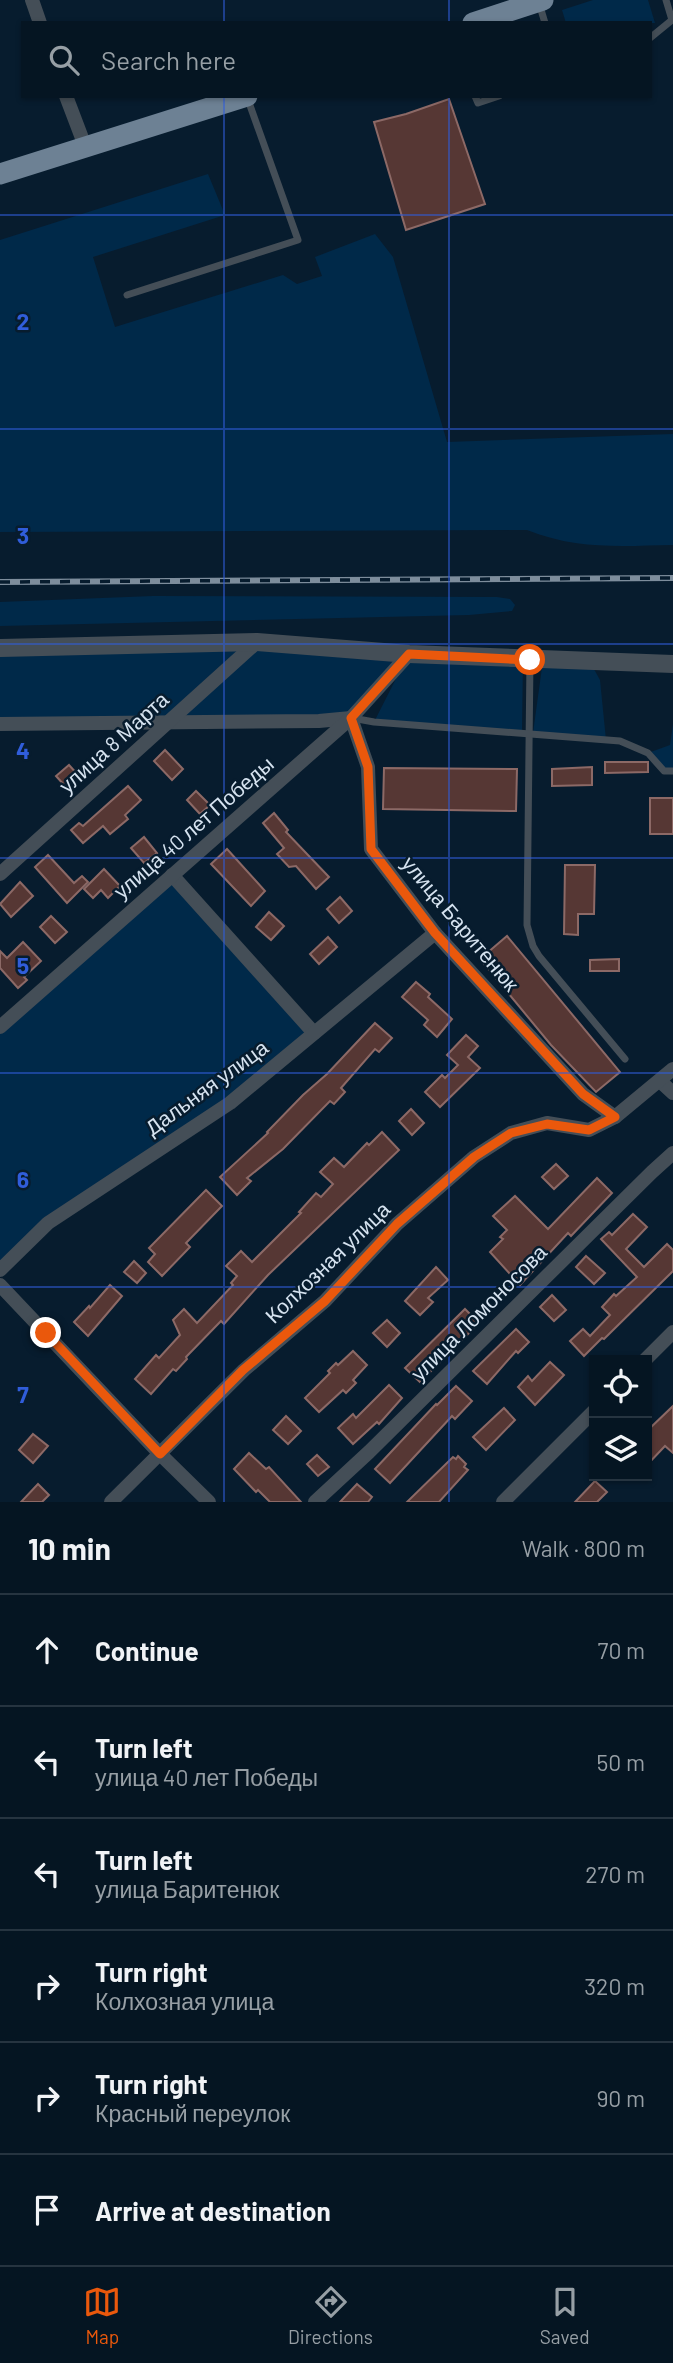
<!DOCTYPE html>
<meta charset="utf-8">
<style>
:root{--surface:#051522;--page:#0e1e2a;--text:#f1f3f6;--muted:#979fa5;--line:#263440;--accent:#ea580c}
body{margin:0;font-family:Barlow,sans-serif;background:var(--page);color:var(--text)}
.controls{position:absolute;right:21px;bottom:21px;display:grid;overflow:hidden;border-radius:0px;box-shadow:0 2px 5px #0004}
.controls button{width:63px;height:63px;display:grid;place-items:center;padding:0;border:0;border-bottom:2px solid var(--line);background:var(--surface);color:var(--text);font:35px sans-serif}
.stop{position:absolute;width:21px;height:21px;margin:-16px;border:5px solid #ea580c;border-radius:50%;background:#fff}
.stop.end{background:#ea580c;border-color:#fff;box-shadow:0 2px 7px #0008}
.list{margin:0;padding:0;list-style:none}
h2{display:flex;justify-content:space-between;align-items:center;height:91px;margin:0;padding:0 28px;font-size:30px}
h2 small{font-size:23px;font-weight:400;color:var(--muted)}
.list li{display:grid;grid-template-columns:46px 1fr auto;gap:21px;align-items:center;box-sizing:border-box;height:112px;padding:0 28px;border-top:2px solid var(--line)}
.list b{display:block;font-size:26px;white-space:nowrap}
.list p{margin:0;font-size:23px;white-space:nowrap;color:var(--muted)}
.list em{font-size:23px;font-style:normal;color:var(--muted)}
.icon{flex:none;width:38px;height:38px;fill:none;stroke:currentColor;stroke-width:2;stroke-linecap:round;stroke-linejoin:round}
.map{position:relative;flex:none;width:673px;height:1502px;overflow:hidden}
.search{position:absolute;background:var(--surface);box-shadow:0 2px 5px #0004;left:21px;right:21px;top:21px;height:77px;display:flex;align-items:center;gap:18px;box-sizing:border-box;padding:0 24px;border-radius:0px;color:var(--muted);font-size:26px}
.sheet{height:763px;background:var(--surface)}
nav{display:flex;justify-content:space-around;align-items:center;box-sizing:border-box;height:98px;border-top:2px solid var(--line);background:var(--surface);font-size:19px;color:var(--muted)}
nav a{display:grid;justify-items:center;gap:4px}
nav .on{color:var(--accent)}
.map>svg:first-child{display:block}
</style>
<div class="map">
<svg width="673" height="1502" viewBox="0 0 673 1502">
<rect width="100%" height="100%" fill="#071c2e"/>
<!-- green -->
<g fill="#002949">
<path d="M 593,0 L 648,0 L 655,23 L 566,23 L 562,10 Z"/>
<path d="M 208,174 L 225,215 L 93,257 L 115,327 L 283,275 L 297,284 L 322,276 L 315,257 L 375,234 L 393,257 L 447,442 L 673,434 L 673,545 C 620,546 577,550 527,530 L 0,532 L 0,240 Z"/>
<path d="M 153,596 L 497,597 L 510,599 L 515,605 L 512,611 L 469,615 L 0,626 L 0,602 Z"/>
<path d="M 257,642 L 523,659 L 522,732 L 374,722 L 407,657 L 351,718 L 0,724 L 0,648 Z"/>
<path d="M 543,660 L 590,662 L 600,680 L 606,740 L 533,733 Z"/>
<path d="M 673,724 L 673,771 L 664,771 L 648,753 L 670,745 Z"/>
<path d="M 172,875 L 314,1033 L 230,1103 L 48,1223 L 0,1270 L 0,1027 Z"/>
</g>
<!-- building -->
<g fill="#563734" stroke="#8c6966" stroke-width="2">
<path d="M 449,99 L 485,204 L 406,230 L 374,122 L 406,114 Z"/>
<path d="M 165,750 L 183,769 L 172,780 L 154,761 Z"/>
<path d="M 605,762 L 648,762 L 648,772 L 605,773 Z"/>
<path d="M 69,765 L 78,775 L 65,786 L 56,776 Z"/>
<path d="M 592,767 L 592,785 L 552,786 L 552,769 Z"/>
<path d="M 384,768 L 517,769 L 516,811 L 383,809 Z"/>
<path d="M 128,786 L 141,800 L 125,815 L 128,819 L 110,834 L 103,826 L 83,843 L 71,830 L 79,823 L 83,826 Z"/>
<path d="M 196,791 L 210,805 L 200,814 L 187,800 Z"/>
<rect x="650" y="798" width="23" height="36"/>
<path d="M 274,813 L 288,830 L 286,832 L 329,877 L 316,889 L 296,866 L 289,867 L 277,854 L 284,848 L 263,823 Z"/>
<path d="M 144,837 L 157,853 L 144,863 L 131,848 Z"/>
<path d="M 227,849 L 265,891 L 251,906 L 211,864 Z"/>
<path d="M 48,855 L 74,883 L 82,876 L 88,882 L 67,903 L 35,867 Z"/>
<path d="M 565,865 L 595,865 L 594,914 L 578,914 L 578,935 L 564,934 Z"/>
<path d="M 104,869 L 120,886 L 108,898 L 101,890 L 93,898 L 84,889 Z"/>
<path d="M 20,882 L 33,896 L 11,917 L 0,904 Z"/>
<path d="M 340,897 L 352,911 L 339,923 L 327,909 Z"/>
<path d="M 269,912 L 284,926 L 271,940 L 256,927 Z"/>
<path d="M 51,916 L 67,932 L 55,943 L 40,927 Z"/>
<path d="M 507,936 L 620,1072 L 596,1092 L 551,1045 L 480,959 Z"/>
<path d="M 328,937 L 337,947 L 319,964 L 310,954 Z"/>
<path d="M 23,942 L 41,961 L 24,977 L 27,980 L 18,988 L 0,968 L 0,951 L 7,958 Z"/>
<path d="M 619,959 L 619,971 L 590,971 L 590,960 Z"/>
<path d="M 416,982 L 430,994 L 428,997 L 452,1019 L 437,1037 L 424,1025 L 428,1020 L 402,997 Z"/>
<path d="M 375,1023 L 392,1038 L 379,1052 L 375,1049 L 341,1088 L 345,1092 L 334,1104 L 330,1101 L 283,1149 L 247,1178 L 251,1181 L 237,1195 L 220,1177 L 268,1133 L 267,1132 L 303,1095 L 327,1074 Z"/>
<path d="M 466,1035 L 478,1046 L 468,1057 L 480,1068 L 440,1107 L 425,1092 L 442,1075 L 445,1078 L 458,1065 L 447,1055 Z"/>
<path d="M 411,1109 L 424,1123 L 412,1135 L 399,1121 Z"/>
<path d="M 382,1132 L 399,1150 L 268,1275 L 224,1324 L 221,1321 L 186,1357 L 187,1359 L 176,1371 L 173,1369 L 151,1394 L 135,1379 L 156,1355 L 159,1358 L 180,1335 L 173,1320 L 184,1309 L 197,1323 L 233,1285 L 231,1283 L 237,1276 L 226,1266 L 241,1251 L 252,1262 L 301,1213 L 299,1212 L 316,1193 L 321,1197 L 333,1184 L 320,1172 L 334,1158 L 344,1167 L 367,1143 L 369,1145 Z"/>
<path d="M 556,1164 L 568,1176 L 554,1189 L 542,1177 Z"/>
<path d="M 597,1178 L 612,1193 L 571,1236 L 568,1233 L 520,1285 L 490,1252 L 503,1239 L 500,1237 L 507,1230 L 493,1216 L 515,1196 L 548,1229 Z"/>
<path d="M 206,1190 L 222,1206 L 186,1243 L 190,1247 L 162,1276 L 148,1262 L 155,1254 L 149,1248 Z"/>
<path d="M 633,1214 L 647,1227 L 626,1249 L 644,1267 L 667,1244 L 673,1250 L 673,1271 L 604,1339 L 602,1338 L 584,1356 L 570,1341 L 583,1329 L 590,1336 L 610,1315 L 602,1307 L 614,1294 L 616,1296 L 637,1277 L 601,1239 L 609,1232 L 612,1235 Z"/>
<path d="M 586,1256 L 605,1273 L 594,1284 L 576,1267 Z"/>
<path d="M 134,1261 L 146,1273 L 137,1283 L 124,1272 Z"/>
<path d="M 436,1267 L 448,1280 L 428,1298 L 433,1302 L 420,1315 L 405,1301 Z"/>
<path d="M 110,1285 L 122,1296 L 88,1336 L 74,1322 L 89,1306 L 90,1308 Z"/>
<path d="M 552,1295 L 566,1310 L 554,1321 L 540,1307 Z"/>
<path d="M 465,1309 L 479,1323 L 420,1382 L 405,1368 Z"/>
<path d="M 387,1320 L 400,1333 L 387,1347 L 373,1333 Z"/>
<path d="M 516,1329 L 529,1342 L 518,1353 L 516,1351 L 487,1384 L 473,1371 Z"/>
<path d="M 353,1351 L 367,1365 L 353,1380 L 356,1383 L 346,1393 L 343,1390 L 319,1412 L 305,1398 L 330,1373 L 328,1371 L 336,1363 L 338,1365 Z"/>
<path d="M 550,1362 L 564,1375 L 535,1405 L 518,1387 L 528,1376 L 532,1381 Z"/>
<path d="M 389,1385 L 402,1398 L 379,1424 L 377,1422 L 353,1444 L 338,1428 L 353,1414 L 356,1418 Z"/>
<path d="M 456,1386 L 472,1401 L 455,1419 L 452,1416 L 390,1483 L 375,1469 L 436,1404 L 437,1405 Z"/>
<path d="M 673,1406 L 673,1453 L 665,1446 L 647,1465 L 647,1431 Z"/>
<path d="M 504,1408 L 515,1420 L 486,1450 L 473,1437 Z"/>
<path d="M 286,1416 L 301,1431 L 288,1444 L 273,1430 Z"/>
<path d="M 33,1434 L 48,1446 L 33,1463 L 19,1450 Z"/>
<path d="M 249,1453 L 266,1469 L 269,1467 L 301,1502 L 270,1502 L 258,1490 L 256,1492 L 234,1469 Z"/>
<path d="M 317,1455 L 329,1467 L 318,1476 L 307,1464 Z"/>
<path d="M 458,1456 L 466,1464 L 464,1467 L 468,1470 L 439,1502 L 407,1502 L 453,1457 L 456,1459 Z"/>
<path d="M 595,1481 L 607,1492 L 597,1502 L 575,1502 Z"/>
<path d="M 38,1484 L 49,1495 L 42,1502 L 21,1502 Z"/>
<path d="M 357,1484 L 372,1497 L 368,1502 L 340,1502 Z"/>
</g>
<g fill="none" stroke-linecap="round" stroke-linejoin="round">
<!-- service -->
<g stroke="#444e57" stroke-width="7">
<path d="M 539,3 L 545,23"/>
<path d="M 650,38 L 672,20 L 666,0"/>
<path d="M 475,96 L 478,103 L 499,96"/>
<path d="M 127,295 L 298,240 L 247,97"/>
<path d="M 530,660 L 527,925 L 533,946 L 539,956 L 625,1059"/>
<path d="M 352,718 L 374,722 L 620,741 L 648,753 L 664,771 L 673,771"/>
</g>
<!-- minor -->
<g stroke="#444e57" stroke-width="14">
<path d="M 32,0 L 40,23"/>
<path d="M 66,96 L 85,146"/>
<path d="M 0,724 L 319,721 L 351,718 L 368,767 L 371,849 L 435,933 L 583,1094 L 615,1117"/>
<path d="M 0,874 L 257,642"/>
<path d="M 172,875 L 314,1033"/>
<path d="M 0,1027 L 351,718 L 409,654"/>
<path d="M 660,1081 L 673,1093"/>
<path d="M 0,1270 L 48,1223 L 230,1103 L 435,933"/>
<path d="M 0,1285 L 160,1454 L 209,1502"/>
<path d="M 645,1360 L 673,1332"/>
<path d="M 111,1502 L 244,1370 L 325,1301 L 397,1224 L 474,1157 L 511,1133 L 547,1123 L 589,1130 L 615,1117 L 673,1069"/>
<path d="M 315,1502 L 369,1452 L 652,1172 L 673,1153"/>
<path d="M 503,1502 L 594,1411"/>
</g>
<!-- tertiary -->
<path stroke="#444e57" stroke-width="18" d="M 0,648 L 257,642 L 409,654 L 673,664"/>
<!-- primary -->
<g stroke="#6d8194" stroke-width="21">
<path d="M 473,23 L 543,0"/>
<path d="M 0,174 L 247,96"/>
</g>
<!-- rail casing -->
<g stroke="#7d8d9c" stroke-width="6">
<path id="rail" d="M 0,582 L 673,578"/>
</g>
<!-- rail -->
<use href="#rail" stroke="#071c2e" stroke-width="3.5" stroke-dasharray="10" stroke-linecap="butt"/>
</g>
<g fill="none" stroke-linecap="round" stroke-linejoin="round">
<!-- route -->
<path stroke="#ea580c" stroke-width="9" d="M 46,1333 L 160,1454 L 243,1370 L 325,1301 L 397,1224 L 474,1157 L 511,1133 L 547,1124 L 589,1130 L 615,1117 L 583,1094 L 435,933 L 371,849 L 368,767 L 351,718 L 409,654 L 530,660"/>
</g>
<!-- grid -->
<path fill="none" stroke="#305dda" stroke-width="2" stroke-opacity="0.55" d="M 224,0 L 224,23M 449,0 L 449,23M 224,96 L 224,1502M 449,96 L 449,1502M 0,215 L 673,215M 0,429 L 673,429M 0,644 L 673,644M 0,858 L 673,858M 0,1073 L 673,1073M 0,1287 L 673,1287"/>
<g text-anchor="middle" stroke-width="5" stroke-linejoin="round" paint-order="stroke">
<!-- street labels -->
<g font-size="21" fill="#d6e3f0" stroke="#071c2e">
<text transform="translate(114 743) rotate(-42)" y="7">улица 8 Марта</text>
<text transform="translate(194 828) rotate(-41)" y="7">улица 40 лет Победы</text>
<text transform="translate(460 924) rotate(50)" y="7">улица Баритенюк</text>
<text transform="translate(207 1088) rotate(-36)" y="7">Дальняя улица</text>
<text transform="translate(328 1263) rotate(-44)" y="7">Колхозная улица</text>
<text transform="translate(479 1313) rotate(-45)" y="7">улица Ломоносова</text>
</g>
</g>
<g font-size="23" text-anchor="middle" font-weight="bold" fill="#305dda" stroke="#071c2e" stroke-width="5" stroke-linejoin="round" paint-order="stroke">
<text x="23" y="330">2</text>
<text x="23" y="544">3</text>
<text x="23" y="759">4</text>
<text x="23" y="974">5</text>
<text x="23" y="1188">6</text>
<text x="23" y="1403">7</text>
</g>
</svg>
<div class="controls">
<button><svg class="icon" aria-label="locate" viewBox="0 0 24 24"><circle cx="12" cy="12" r="6"/><path d="M12 2v4M12 18v4M2 12h4M18 12h4"/></svg></button>
<button><svg class="icon" aria-label="layers" viewBox="0 0 24 24"><path d="M12 4l9 5-9 5-9-5zM3 14l9 5 9-5"/></svg></button>
</div>
<div class="stop" style="left:530px;top:660px"></div>
<div class="stop end" style="left:46px;top:1333px"></div>
<div class="search"><svg class="icon" aria-label="search" viewBox="0 0 24 24"><circle cx="10" cy="10" r="6"/><path d="M15 15l6 6"/></svg>Search here</div>
</div>
<section class="sheet">
<h2>10 min<small>Walk · 800 m</small></h2>
<ul class="list">
<li><svg class="icon" aria-label="ahead" viewBox="0 0 24 24"><path d="M12 20V5M6 11l6-6 6 6"/></svg><div><b>Continue</b></div><em>70 m</em></li>
<li><svg class="icon" aria-label="left" viewBox="0 0 24 24"><path d="M17 20v-9H6M10 6l-5 5 5 5"/></svg><div><b>Turn left</b><p>улица 40 лет Победы</p></div><em>50 m</em></li>
<li><svg class="icon" aria-label="left" viewBox="0 0 24 24"><path d="M17 20v-9H6M10 6l-5 5 5 5"/></svg><div><b>Turn left</b><p>улица Баритенюк</p></div><em>270 m</em></li>
<li><svg class="icon" aria-label="right" viewBox="0 0 24 24"><path d="M7 20v-9h11M14 6l5 5-5 5"/></svg><div><b>Turn right</b><p>Колхозная улица</p></div><em>320 m</em></li>
<li><svg class="icon" aria-label="right" viewBox="0 0 24 24"><path d="M7 20v-9h11M14 6l5 5-5 5"/></svg><div><b>Turn right</b><p>Красный переулок</p></div><em>90 m</em></li>
<li><svg class="icon" aria-label="arrive" viewBox="0 0 24 24"><path d="M6 21V4h12l-3 4 3 4H6"/></svg><div><b>Arrive at destination</b></div></li>
</ul>
</section>
<nav>
<a class="on"><svg class="icon" aria-label="map" viewBox="0 0 24 24"><path d="M3 6l6-2 6 2 6-2v14l-6 2-6-2-6 2zM9 4v14M15 6v14"/></svg>Map</a>
<a><svg class="icon" aria-label="directions" viewBox="0 0 24 24"><path d="M12 3l9 9-9 9-9-9zM9 14v-3h6M13 9l2 2-2 2"/></svg>Directions</a>
<a><svg class="icon" aria-label="saved" viewBox="0 0 24 24"><path d="M7 4h10v16l-5-4-5 4z"/></svg>Saved</a>
</nav>
